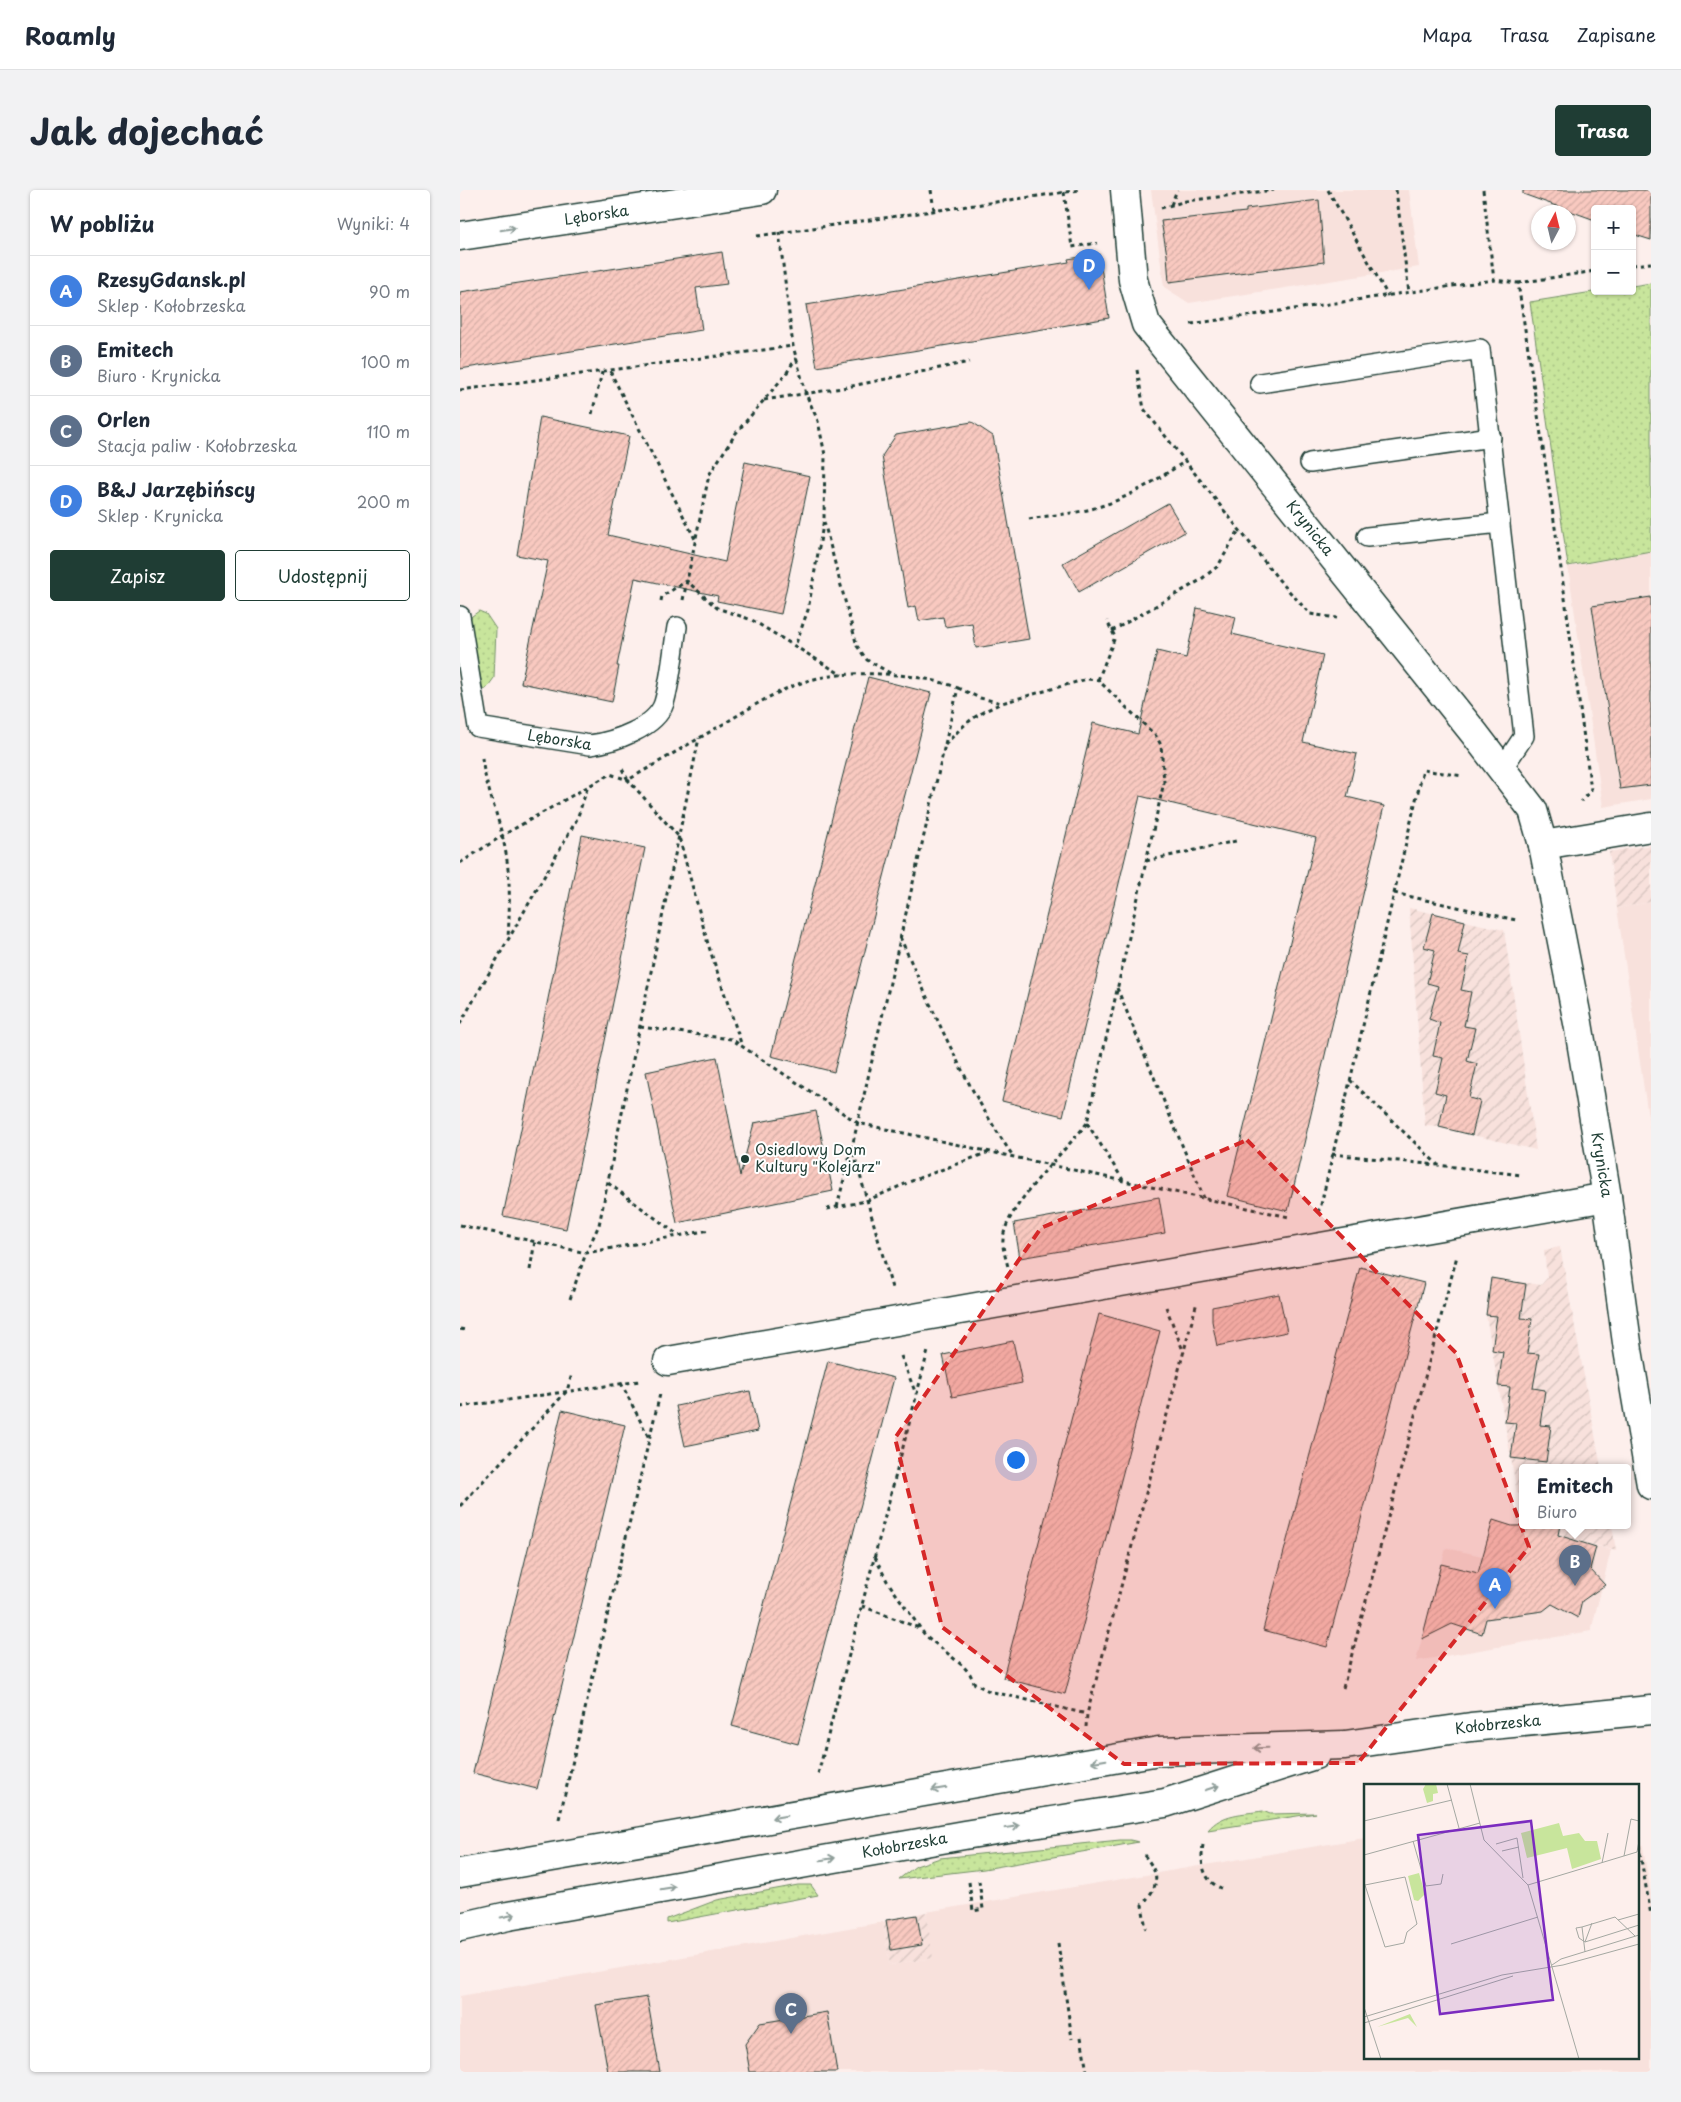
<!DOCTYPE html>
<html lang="pl">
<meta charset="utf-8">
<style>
:root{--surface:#fff;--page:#f2f2f3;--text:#1f2937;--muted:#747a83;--line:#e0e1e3;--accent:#1f3d34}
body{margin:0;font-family:"Playpen Sans",sans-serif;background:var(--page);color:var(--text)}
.controls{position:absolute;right:15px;top:15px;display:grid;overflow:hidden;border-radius:5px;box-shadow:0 1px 4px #0004}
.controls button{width:45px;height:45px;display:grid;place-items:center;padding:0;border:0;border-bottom:1px solid var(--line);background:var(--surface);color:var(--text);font:25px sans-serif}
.compass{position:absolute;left:1071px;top:15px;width:45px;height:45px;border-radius:50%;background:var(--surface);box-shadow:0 1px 4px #0004;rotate:7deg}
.you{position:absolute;left:555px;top:1269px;width:18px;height:18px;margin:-12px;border:4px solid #fff;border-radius:50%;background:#1a73e8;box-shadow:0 0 0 8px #1a73e833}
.badge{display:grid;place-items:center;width:32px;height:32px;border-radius:50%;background:var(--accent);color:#fff;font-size:16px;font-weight:700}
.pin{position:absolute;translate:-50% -41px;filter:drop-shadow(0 1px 2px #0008)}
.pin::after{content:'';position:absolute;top:26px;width:18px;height:15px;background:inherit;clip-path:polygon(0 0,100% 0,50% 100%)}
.popup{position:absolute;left:1059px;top:1274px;width:112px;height:65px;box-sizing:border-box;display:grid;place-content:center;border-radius:5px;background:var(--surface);filter:drop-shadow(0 1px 4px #0005);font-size:16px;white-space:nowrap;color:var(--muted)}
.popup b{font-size:19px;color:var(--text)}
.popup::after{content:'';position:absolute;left:50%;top:100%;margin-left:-10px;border:10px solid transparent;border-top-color:var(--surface)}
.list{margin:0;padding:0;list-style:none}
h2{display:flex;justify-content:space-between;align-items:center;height:65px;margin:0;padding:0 20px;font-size:21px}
h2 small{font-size:16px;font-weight:400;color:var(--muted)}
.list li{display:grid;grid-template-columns:32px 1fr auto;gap:15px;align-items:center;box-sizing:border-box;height:70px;padding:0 20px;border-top:1px solid var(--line)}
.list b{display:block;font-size:19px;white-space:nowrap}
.list p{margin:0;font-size:16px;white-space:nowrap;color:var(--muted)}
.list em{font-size:16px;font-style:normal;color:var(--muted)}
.actions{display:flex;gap:10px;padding:15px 20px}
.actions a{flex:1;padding:11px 0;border:1px solid var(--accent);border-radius:5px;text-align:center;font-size:18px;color:var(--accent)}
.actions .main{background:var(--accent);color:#fff}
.map{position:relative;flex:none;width:1191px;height:1882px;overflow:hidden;border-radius:5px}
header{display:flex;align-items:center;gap:30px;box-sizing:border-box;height:70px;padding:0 25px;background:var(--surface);border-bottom:1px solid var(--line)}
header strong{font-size:24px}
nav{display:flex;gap:28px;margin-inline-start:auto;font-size:18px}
.intro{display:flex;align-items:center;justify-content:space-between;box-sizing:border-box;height:120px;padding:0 30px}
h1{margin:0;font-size:35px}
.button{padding:12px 22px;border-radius:5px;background:var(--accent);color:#fff;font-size:18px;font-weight:700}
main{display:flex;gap:30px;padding:0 30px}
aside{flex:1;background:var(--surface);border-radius:5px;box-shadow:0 1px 4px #0004}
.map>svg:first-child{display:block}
</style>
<header>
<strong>Roamly</strong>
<nav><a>Mapa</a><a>Trasa</a><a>Zapisane</a></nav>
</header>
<div class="intro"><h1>Jak dojechać</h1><a class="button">Trasa</a></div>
<main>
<aside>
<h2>W pobliżu<small>Wyniki: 4</small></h2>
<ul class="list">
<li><span class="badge" style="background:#3f7fe0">A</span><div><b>RzesyGdansk.pl</b><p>Sklep · Kołobrzeska</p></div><em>90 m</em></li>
<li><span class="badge" style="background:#5c6f8a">B</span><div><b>Emitech</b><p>Biuro · Krynicka</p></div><em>100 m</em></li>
<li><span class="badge" style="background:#5c6f8a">C</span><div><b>Orlen</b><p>Stacja paliw · Kołobrzeska</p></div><em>110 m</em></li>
<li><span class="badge" style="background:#3f7fe0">D</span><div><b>B&amp;J Jarzębińscy</b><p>Sklep · Krynicka</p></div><em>200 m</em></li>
</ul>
<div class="actions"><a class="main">Zapisz</a><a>Udostępnij</a></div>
</aside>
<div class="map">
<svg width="1191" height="1882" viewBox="0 0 1191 1882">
<defs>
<pattern id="industrial-furrows" width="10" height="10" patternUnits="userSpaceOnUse" patternTransform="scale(1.25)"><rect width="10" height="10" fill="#f8e1dc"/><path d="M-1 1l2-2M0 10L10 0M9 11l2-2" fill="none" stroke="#d4c2bd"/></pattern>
<pattern id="grass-dots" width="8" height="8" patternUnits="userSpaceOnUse" patternTransform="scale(1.25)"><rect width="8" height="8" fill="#c8e59c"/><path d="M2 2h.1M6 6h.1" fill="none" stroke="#abc587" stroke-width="1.8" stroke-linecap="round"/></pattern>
<pattern id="building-hatch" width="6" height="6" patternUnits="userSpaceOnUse" patternTransform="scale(1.25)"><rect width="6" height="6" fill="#f9c9c0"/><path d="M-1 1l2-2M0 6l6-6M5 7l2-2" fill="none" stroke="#d5aea6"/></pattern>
</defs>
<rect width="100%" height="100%" fill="#fdefec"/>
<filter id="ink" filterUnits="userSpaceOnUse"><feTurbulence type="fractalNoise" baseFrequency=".02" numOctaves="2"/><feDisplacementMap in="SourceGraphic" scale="10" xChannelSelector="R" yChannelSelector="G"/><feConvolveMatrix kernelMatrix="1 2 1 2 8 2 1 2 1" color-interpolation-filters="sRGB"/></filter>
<g filter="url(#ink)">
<!-- built -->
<g fill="#f8e1dc">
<path d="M 691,0 L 949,0 L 959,77 L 729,113 L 704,97 Z"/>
<path d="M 1191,361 L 1191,609 L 1143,617 L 1108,377 Z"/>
<path d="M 1191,712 L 1191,946 L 1157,718 Z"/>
<path d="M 1033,1330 L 1063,1340 L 1098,1345 L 1151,1360 L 1131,1441 L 956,1471 L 986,1358 L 1022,1366 Z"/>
<path d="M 1177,1623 L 1191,1704 L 1191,1882 L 0,1882 L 0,1806 L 423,1732 L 430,1775 L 472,1768 L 466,1722 L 905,1648 L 905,1868 L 1177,1868 Z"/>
</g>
<!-- industrial -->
<g fill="url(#industrial-furrows)">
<path d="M 1191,655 L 1191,712 L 1157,718 L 1149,662 Z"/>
<path d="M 949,718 L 1044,740 L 1076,960 L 979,937 L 965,936 Z"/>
<path d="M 1100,1057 L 1141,1277 L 1062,1277 L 1062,1304 L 1057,1303 L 1026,1125 L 1031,1088 L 1081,1095 L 1087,1088 L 1084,1060 Z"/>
<path d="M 1064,1335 L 1152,1335 L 1156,1361 L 1098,1345 L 1063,1340 Z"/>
<path d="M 466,1722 L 473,1768 L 430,1775 L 423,1732 Z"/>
</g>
<!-- grass -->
<g fill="url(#grass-dots)" stroke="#749168">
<path d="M 1191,93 L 1191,361 L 1108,376 L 1070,112 L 1139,101 L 1172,101 L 1172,96 Z"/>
<path d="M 19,421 L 26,424 L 36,439 L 34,488 L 26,499 L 23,500 L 9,431 L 12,426 Z"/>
<path d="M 803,1621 L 810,1624 L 856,1623 L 748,1640 C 762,1623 783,1624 803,1621 Z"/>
<path d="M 660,1650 L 670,1650 L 679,1652 L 524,1679 L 439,1689 L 456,1676 L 480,1668 Z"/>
<path d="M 338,1695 L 351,1695 L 358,1705 L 207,1733 L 207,1729 L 257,1710 Z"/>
</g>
<!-- building -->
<g fill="url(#building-hatch)" stroke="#1f3d34">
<path d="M 1063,0 L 1191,0 L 1191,50 L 1172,44 L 1172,19 L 1135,19 L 1135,30 L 1063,4 Z"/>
<path d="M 859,10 L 864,72 L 709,92 L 707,65 L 701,31 L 786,22 L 786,19 Z"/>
<path d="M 262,62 L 267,94 L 236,98 L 242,140 L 0,179 L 0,102 Z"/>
<path d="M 639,64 L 649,128 L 357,177 L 346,115 L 609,72 L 608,69 Z"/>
<path d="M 80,227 L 169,246 L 148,345 L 265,372 L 285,272 L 350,286 L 321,424 L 257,411 L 258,406 L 175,388 L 157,476 L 159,476 L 152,512 L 61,493 L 88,371 L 57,365 Z"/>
<path d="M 512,232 L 533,246 L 569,449 L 516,458 L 512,433 L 485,437 L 483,427 L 459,431 L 456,416 L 448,418 L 422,266 L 436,245 Z"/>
<path d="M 708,313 L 725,342 L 619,402 L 603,373 Z"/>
<path d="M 1191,407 L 1191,595 L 1160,599 L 1132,416 Z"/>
<path d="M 737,418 L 776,427 L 772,444 L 863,465 L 843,552 L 897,564 L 887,607 L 924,616 L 828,1021 L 767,1006 L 856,648 L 680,606 L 603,926 L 542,911 L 633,533 L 678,544 L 697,461 L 726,468 Z"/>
<path d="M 408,487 L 471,503 L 374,882 L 311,866 Z"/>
<path d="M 122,645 L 185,658 L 106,1039 L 43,1026 Z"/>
<path d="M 973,723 L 1005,731 L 998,764 L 1009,766 L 1001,800 L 1011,802 L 1004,836 L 1015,838 L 1007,871 L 1017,874 L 1009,908 L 1020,911 L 1012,945 L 979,937 L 986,905 L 975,902 L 983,868 L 973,866 L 980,833 L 969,829 L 978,796 L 967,793 L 975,760 L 964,757 Z"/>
<path d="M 257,867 L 280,986 L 294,933 L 356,921 L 373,1001 L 217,1033 L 186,882 Z"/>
<path d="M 699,1007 L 705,1043 L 560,1068 L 554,1033 Z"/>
<path d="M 900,1077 L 964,1093 L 867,1457 L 803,1440 Z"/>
<path d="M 1031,1088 L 1066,1094 L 1061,1128 L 1072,1129 L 1067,1163 L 1079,1164 L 1073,1198 L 1085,1200 L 1080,1235 L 1091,1236 L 1086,1272 L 1051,1268 L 1056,1233 L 1045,1232 L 1050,1197 L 1038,1196 L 1043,1162 L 1032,1160 L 1037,1126 L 1026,1125 Z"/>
<path d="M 819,1104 L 827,1142 L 757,1156 L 752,1131 L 752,1117 Z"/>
<path d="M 639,1124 L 700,1141 L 605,1504 L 543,1488 Z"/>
<path d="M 553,1151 L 562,1193 L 492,1207 L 483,1165 Z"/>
<path d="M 368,1171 L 434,1188 L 338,1554 L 272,1536 Z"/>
<path d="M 290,1201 L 298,1241 L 225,1256 L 216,1216 Z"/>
<path d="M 102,1220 L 165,1235 L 77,1599 L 13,1583 Z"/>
<path d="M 1033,1330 L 1052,1336 L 1100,1335 L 1098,1345 L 1136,1357 L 1130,1379 L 1145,1395 L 1122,1411 L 1118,1428 L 1092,1414 L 1083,1421 L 1026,1429 L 1022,1444 L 992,1434 L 962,1449 L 981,1374 L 1018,1383 Z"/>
<path d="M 457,1725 L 462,1755 L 431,1760 L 426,1730 Z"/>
<path d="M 187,1807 L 200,1882 L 148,1882 L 136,1815 Z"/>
<path d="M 367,1822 L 377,1882 L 290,1882 L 285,1854 L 300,1833 Z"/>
</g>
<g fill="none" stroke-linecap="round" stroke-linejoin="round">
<!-- service casing -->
<g stroke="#1f3d34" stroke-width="22">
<g id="service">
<path d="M 800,193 L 1020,159 L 1064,546 L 1042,579"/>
<path d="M 850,273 L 1031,247"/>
<path d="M 907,347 L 1040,333"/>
<path id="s1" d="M 0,426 L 18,537 L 130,555 C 153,552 196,538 204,513 C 211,489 213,462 217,437"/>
</g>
</g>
<!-- minor casing -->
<g stroke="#1f3d34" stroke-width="31">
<g id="minor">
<path id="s2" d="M 665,0 L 673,90 L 686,134 L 1014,543 L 1073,620 L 1083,655 L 1118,833 L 1147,1007 L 1168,1160 L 1191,1295"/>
<path id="s3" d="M 0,46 L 302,0"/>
<path d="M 1083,655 L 1191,637"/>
<path d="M 208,1171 L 1147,1007"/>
</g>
</g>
<!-- secondary casing -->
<g stroke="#1f3d34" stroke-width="31">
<g id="secondary">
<path id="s4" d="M 0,1683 L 699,1561 L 885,1555 L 1011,1537 L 1191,1520"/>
<path id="s5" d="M 0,1737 L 48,1726 L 504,1645 L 705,1613 L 855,1565"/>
</g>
</g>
<!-- path -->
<g stroke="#1f3d34" stroke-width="3" stroke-dasharray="4 4" stroke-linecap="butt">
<path d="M 471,0 L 474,20"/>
<path d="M 868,0 L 928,106"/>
<path d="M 936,0 L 949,103"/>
<path d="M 1023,0 L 1034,90"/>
<path d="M 604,2 L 612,57 L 637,53"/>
<path d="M 711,15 L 717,0"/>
<path d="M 701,18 L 726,11 L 814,0"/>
<path d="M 319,42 L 333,156 L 346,204 L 358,231 L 365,265 L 364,329 L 348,420 L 335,456"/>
<path d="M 297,46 L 620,0"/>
<path d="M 1172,75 L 1191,73"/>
<path d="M 1058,93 L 1135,81"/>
<path d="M 731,134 L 1034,90 L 1058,93 L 1099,364 L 1131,600 L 1121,611"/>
<path d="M 677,180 L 684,219 L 819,390 L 850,424 L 877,428"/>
<path d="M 150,181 L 235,349"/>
<path d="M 0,200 L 333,156"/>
<path d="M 304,210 L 382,198 L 509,172"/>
<path d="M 132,224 L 142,182"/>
<path d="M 569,329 C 591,325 616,324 638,317 C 669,308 698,289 724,272"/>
<path d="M 364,332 L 397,456 L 407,470 L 432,484"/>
<path d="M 223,410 L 249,285 L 276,243 L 326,184 L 336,168"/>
<path d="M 201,411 L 202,406 L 227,391 L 257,418 L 292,430 L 382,485"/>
<path d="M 652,441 L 739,391 L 758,376 L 779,340"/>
<path d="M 638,490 L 655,447 L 647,431"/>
<path d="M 498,498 L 520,508 L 542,513 L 627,489 L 638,490 L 696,546 L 701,555 L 704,592 L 627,933 C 607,960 544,1017 543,1050 C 542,1058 546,1068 548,1077"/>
<path d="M 485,555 C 505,533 514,525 542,513"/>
<path d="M 22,568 C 25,594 36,619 42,645 C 51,679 50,713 48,748"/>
<path d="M 162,579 L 168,590 C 202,570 236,550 270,530 C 293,516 315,502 341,493 C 381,478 459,482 498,498 L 392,957 L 432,1098"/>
<path d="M 686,671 L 776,651"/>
<path d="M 0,673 L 45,644 L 150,584 L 168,590 L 219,647 L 248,754 L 281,853"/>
<path d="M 934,703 L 1056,730"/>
<path d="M 440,747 C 475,825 505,896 553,966"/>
<path d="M 657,798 L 744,1008"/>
<path d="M 0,834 L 117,629 L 128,596"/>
<path d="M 180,837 L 271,849 L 398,933 L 829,1027"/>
<path d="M 890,890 L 978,975 L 1061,985"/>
<path d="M 627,933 L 663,990"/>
<path d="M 872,964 L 977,975"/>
<path d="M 148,993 L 218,1045"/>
<path d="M 377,1017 L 392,957"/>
<path d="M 367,1019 L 406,1011 L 454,990 L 529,962"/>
<path d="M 857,1022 L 860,1019 L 963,580 L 1003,586"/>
<path d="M 0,1035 L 126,1063 L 250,1040"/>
<path d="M 70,1080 L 75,1051"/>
<path d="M 110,1109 L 126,1063 L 139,1035 L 239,548"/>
<path d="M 706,1117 L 724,1163"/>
<path d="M 0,1139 L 5,1140"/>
<path d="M 441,1166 L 456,1204"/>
<path d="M 161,1193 L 189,1248"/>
<path d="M 0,1217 L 180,1191"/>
<path d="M 0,1316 L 107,1201 L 112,1184"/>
<path d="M 415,1367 L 427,1391 L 465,1445 L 503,1476 L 510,1484 L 515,1494 L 529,1501 L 627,1524"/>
<path d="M 402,1416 L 459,1438"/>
<path d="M 883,1498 L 997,1066"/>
<path d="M 626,1537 L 627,1524 L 737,1112"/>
<path d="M 358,1584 L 468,1161"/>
<path d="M 99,1629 L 200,1204"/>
<path d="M 1177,1647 L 1191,1725"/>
<path d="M 743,1655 C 740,1672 743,1691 761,1698"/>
<path d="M 684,1665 C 701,1686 699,1695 682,1715 L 686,1739"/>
<path d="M 509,1692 L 513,1721 L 523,1719 L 519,1691"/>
<path d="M 598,1753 L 612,1849"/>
<path d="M 621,1847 L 627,1882"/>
</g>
<!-- service -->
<use href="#service" stroke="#fff" stroke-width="19"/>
<!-- minor -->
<use href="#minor" stroke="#fff" stroke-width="28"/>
<!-- secondary -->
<use href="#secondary" stroke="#fff" stroke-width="28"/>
</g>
<!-- one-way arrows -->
<defs><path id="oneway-shaft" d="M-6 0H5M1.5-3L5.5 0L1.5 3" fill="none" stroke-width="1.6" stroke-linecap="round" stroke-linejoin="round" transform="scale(1.25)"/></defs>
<g stroke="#8f9e9a">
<use href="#oneway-shaft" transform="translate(48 39) rotate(-9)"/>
<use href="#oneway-shaft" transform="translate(801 1558) rotate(178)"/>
<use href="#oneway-shaft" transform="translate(639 1571) rotate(170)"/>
<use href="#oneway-shaft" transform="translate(752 1598) rotate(-18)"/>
<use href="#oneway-shaft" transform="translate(479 1599) rotate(170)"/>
<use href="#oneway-shaft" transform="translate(319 1627) rotate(170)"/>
<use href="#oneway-shaft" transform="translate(552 1637) rotate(-9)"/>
<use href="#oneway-shaft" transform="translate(368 1669) rotate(-10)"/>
<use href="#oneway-shaft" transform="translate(208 1698) rotate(-10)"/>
<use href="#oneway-shaft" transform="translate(48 1726) rotate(-12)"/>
</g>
</g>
<!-- marked area -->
<path fill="#d62828" fill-opacity="0.2" stroke="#d62828" stroke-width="4" stroke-dasharray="10 6" stroke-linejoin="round" d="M 787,950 L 996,1163 L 1069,1357 L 898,1573 L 664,1574 L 482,1437 L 435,1248 L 581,1038 Z"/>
<!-- markers -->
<circle fill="#1f3d34" stroke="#fff" stroke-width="2" cx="285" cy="969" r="5"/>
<g text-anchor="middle" stroke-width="4" stroke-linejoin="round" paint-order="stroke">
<!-- street labels -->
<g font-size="15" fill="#1f3d34" stroke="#fff">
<text dy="5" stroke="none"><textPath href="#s3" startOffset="138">Lęborska</textPath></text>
<text dy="5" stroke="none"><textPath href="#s2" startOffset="398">Krynicka</textPath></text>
<text dy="5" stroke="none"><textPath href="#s1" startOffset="195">Lęborska</textPath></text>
<text dy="5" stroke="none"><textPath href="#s2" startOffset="1119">Krynicka</textPath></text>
<text dy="5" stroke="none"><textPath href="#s4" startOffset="1050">Kołobrzeska</textPath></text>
<text dy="5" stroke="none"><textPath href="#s5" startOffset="452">Kołobrzeska</textPath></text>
</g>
<!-- poi labels -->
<g font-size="15" fill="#1f3d34" stroke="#fff" text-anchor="start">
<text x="295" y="965">Osiedlowy Dom<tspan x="295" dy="17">Kultury "Kolejarz"</tspan></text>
</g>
</g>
<!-- overview -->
<g transform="translate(904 1594)">
<rect width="275" height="275" fill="#fdefec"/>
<path d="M 195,39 L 199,52 L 215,49 L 221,57 L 233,57 L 237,75 L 208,85 L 203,64 L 163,74 L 157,49 ZM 46,230 L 53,243 L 44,234 L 13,243 Z" fill="#c8e59c"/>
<path d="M 62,0 L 72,0 L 74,9 L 69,10 L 69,17 L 63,19 L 59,5 ZM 55,89 L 61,110 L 54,117 L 50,116 L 44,92 Z" fill="#c8e59c"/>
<path fill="none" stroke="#a4a8a2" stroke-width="1" d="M 83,0 L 95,44M 106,0 L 120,56 L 164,101 L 215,275M 0,37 L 88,16M 49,57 L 62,102 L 77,100 L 79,90M 132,60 L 153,54 L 159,94M 138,67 L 155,63M 0,71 L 116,39M 260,72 L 267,35 L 275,37M 238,79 L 244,49M 0,98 L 21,163 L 40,159 L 43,148 L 53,140 L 41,93 L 1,101M 164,101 L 273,68 L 275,57M 254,136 L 275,130M 218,143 L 212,144 L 215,154 L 221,158M 221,158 L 275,141M 221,158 L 228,139M 87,160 L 174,133M 221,168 L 218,143 L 251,133 L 271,152M 188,181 L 197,175 L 275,151M 0,223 L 17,275M 0,233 L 138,191 L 199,181 L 275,160M 0,239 L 149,192"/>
<path fill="#7b2cbf" fill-opacity="0.15" stroke="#7b2cbf" stroke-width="2.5" d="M 167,37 L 189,216 L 76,230 L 54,51 Z"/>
<rect width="275" height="275" fill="none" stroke="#1f3d34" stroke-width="2.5"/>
</g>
</svg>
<div class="controls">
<button>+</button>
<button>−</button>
</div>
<svg class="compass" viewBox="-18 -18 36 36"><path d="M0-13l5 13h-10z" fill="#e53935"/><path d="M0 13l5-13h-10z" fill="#747a83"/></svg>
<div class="you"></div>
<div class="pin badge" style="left:1035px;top:1419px;background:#3f7fe0">A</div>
<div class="pin badge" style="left:1115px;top:1396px;background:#5c6f8a">B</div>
<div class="popup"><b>Emitech</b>Biuro</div>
<div class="pin badge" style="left:331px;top:1844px;background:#5c6f8a">C</div>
<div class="pin badge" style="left:629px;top:100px;background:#3f7fe0">D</div>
</div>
</main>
